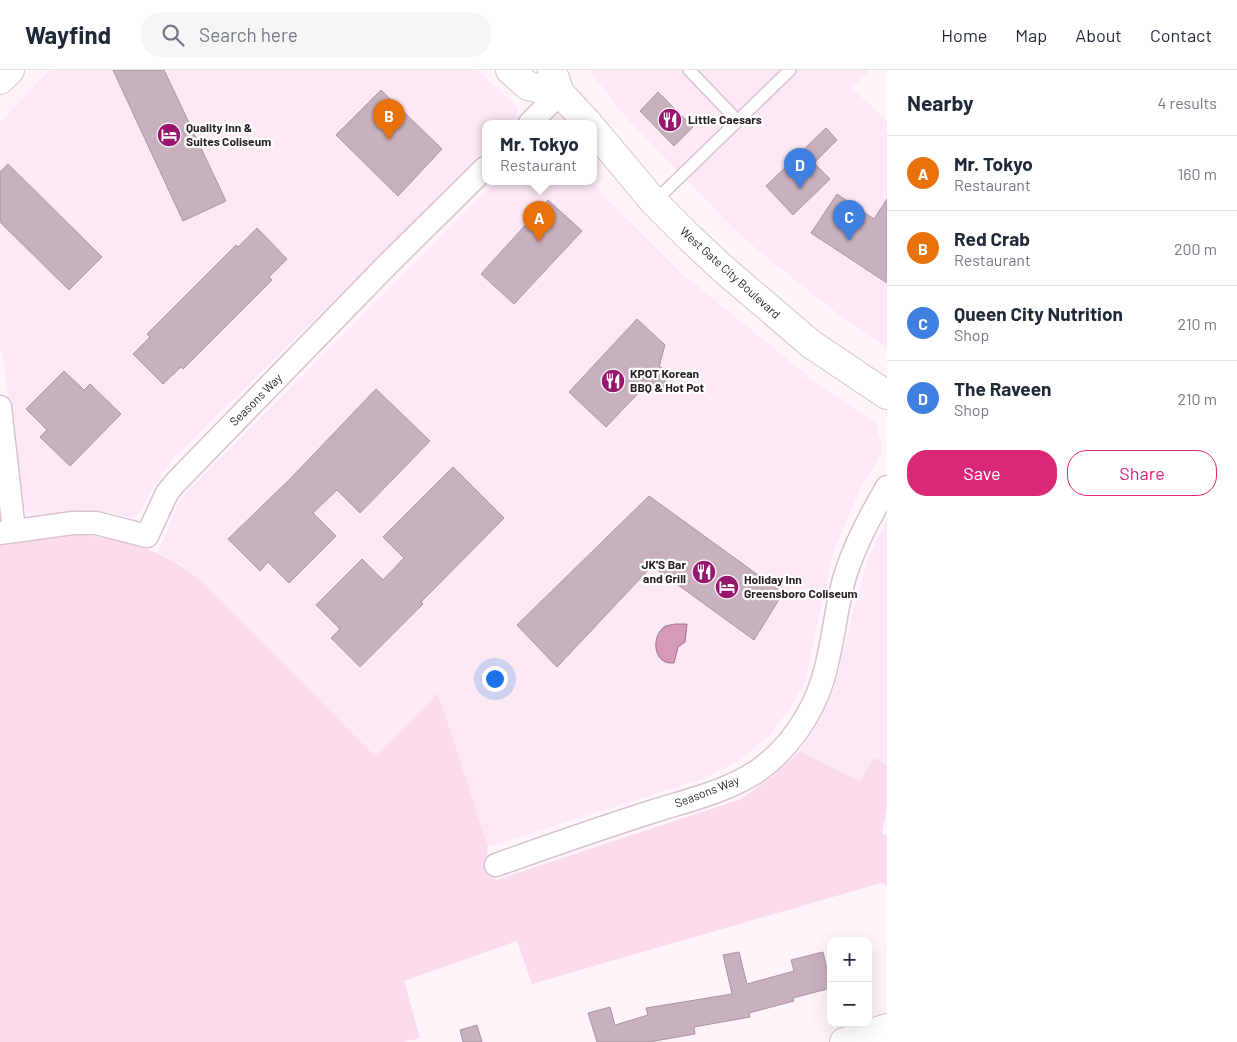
<!DOCTYPE html>
<meta charset="utf-8">
<style>
:root{--surface:#fff;--page:#f6f6f7;--text:#1f2937;--muted:#747a83;--line:#e0e1e3;--accent:#db2777}
body{margin:0;font-family:Barlow,sans-serif;background:var(--page);color:var(--text)}
.controls{position:absolute;right:15px;bottom:15px;display:grid;overflow:hidden;border-radius:10px;box-shadow:0 5px 20px #0002}
.controls button{width:45px;height:45px;display:grid;place-items:center;padding:0;border:0;border-bottom:1px solid var(--line);background:var(--surface);color:var(--text);font:25px sans-serif}
.you{position:absolute;left:494px;top:608px;width:18px;height:18px;margin:-12px;border:4px solid #fff;border-radius:50%;background:#1a73e8;box-shadow:0 0 0 8px #1a73e833}
.badge{display:grid;place-items:center;width:32px;height:32px;border-radius:50%;background:var(--accent);color:#fff;font-size:16px;font-weight:700}
.pin{position:absolute;translate:-50% -41px;filter:drop-shadow(0 1px 2px #0008)}
.pin::after{content:'';position:absolute;top:26px;width:18px;height:15px;background:inherit;clip-path:polygon(0 0,100% 0,50% 100%)}
.popup{position:absolute;left:482px;top:50px;width:115px;height:65px;box-sizing:border-box;display:grid;place-content:center;border-radius:10px;background:var(--surface);filter:drop-shadow(0 1px 4px #0005);font-size:16px;white-space:nowrap;color:var(--muted)}
.popup b{font-size:19px;color:var(--text)}
.popup::after{content:'';position:absolute;left:50%;top:100%;margin-left:-10px;border:10px solid transparent;border-top-color:var(--surface)}
.list{margin:0;padding:0;list-style:none}
h2{display:flex;justify-content:space-between;align-items:center;height:65px;margin:0;padding:0 20px;font-size:21px}
h2 small{font-size:16px;font-weight:400;color:var(--muted)}
.list li{display:grid;grid-template-columns:32px 1fr auto;gap:15px;align-items:center;box-sizing:border-box;height:75px;padding:0 20px;border-top:1px solid var(--line)}
.list b{display:block;font-size:19px;white-space:nowrap}
.list p{margin:0;font-size:16px;white-space:nowrap;color:var(--muted)}
.list em{font-size:16px;font-style:normal;color:var(--muted)}
.actions{display:flex;gap:10px;padding:15px 20px}
.actions a{flex:1;padding:11px 0;border:1px solid var(--accent);border-radius:20px;text-align:center;font-size:18px;color:var(--accent)}
.actions .main{background:var(--accent);color:#fff}
.icon{flex:none;width:28px;height:28px;fill:none;stroke:currentColor;stroke-width:2;stroke-linecap:round;stroke-linejoin:round}
.map{position:relative;flex:none;width:887px;height:972px;overflow:hidden}
header{display:flex;align-items:center;gap:30px;box-sizing:border-box;height:70px;padding:0 25px;background:var(--surface);border-bottom:1px solid var(--line)}
header strong{font-size:24px}
nav{display:flex;gap:28px;margin-inline-start:auto;font-size:18px}
.search{width:350px;height:45px;background:var(--page);display:flex;align-items:center;gap:12px;box-sizing:border-box;padding:0 18px;border-radius:20px;color:var(--muted);font-size:19px}
main{display:flex}
aside{flex:1;background:var(--surface)}
.map>svg:first-child{display:block}
</style>
<header>
<strong>Wayfind</strong>
<div class="search"><svg class="icon" aria-label="search" viewBox="0 0 24 24"><circle cx="10" cy="10" r="6"/><path d="M15 15l6 6"/></svg>Search here</div>
<nav><a>Home</a><a>Map</a><a>About</a><a>Contact</a></nav>
</header>
<main>
<div class="map">
<svg width="887" height="972" viewBox="0 0 887 972">
<rect width="100%" height="100%" fill="#fef4f9"/>
<!-- built -->
<g fill="#fde9f4">
<path d="M 50,0 L 478,0 L 518,38 L 516,47 L 510,53 L 485,53 L 485,79 L 361,204 L 176,385 L 152,419 L 139,444 L 131,448 L 112,443 L 88,440 L 34,446 L 26,444 L 21,440 L 17,431 L 4,293 L 0,278 L 0,52 Z"/>
<path d="M 589,0 L 870,0 L 852,18 L 887,51 L 887,278 L 847,251 L 761,183 L 736,161 L 628,50 Z"/>
<path d="M 497,111 L 590,111 L 679,201 L 809,307 L 878,353 L 877,362 L 882,376 L 882,382 L 859,421 L 833,483 L 805,611 L 791,638 L 769,665 L 743,688 L 708,707 L 488,777 L 438,623 L 375,686 L 198,508 L 182,495 L 158,483 L 177,436 L 186,423 Z"/>
<path d="M 887,450 L 887,695 L 874,687 L 860,712 L 800,681 L 820,650 L 835,616 L 855,535 L 868,489 Z"/>
</g>
<!-- green -->
<path fill="#fcdbed" d="M 79,465 C 123,468 164,481 198,508 L 375,686 L 438,623 L 488,777 L 487,785 L 496,810 L 741,729 L 773,706 L 800,681 L 860,712 L 874,687 L 887,695 L 887,736 L 882,763 L 887,767 L 887,816 L 881,813 L 532,914 L 517,871 L 404,911 L 420,968 L 404,972 L 0,972 L 0,476 Z"/>
<!-- water -->
<path fill="#d599ba" stroke="#a1748d" d="M 675,554 L 687,554 L 685,572 L 678,577 L 674,593 C 670,593 666,593 662,590 C 653,582 654,565 664,557 C 667,555 672,555 675,554 Z"/>
<!-- building -->
<g fill="#c9b0bd" stroke="#ac94a1">
<path d="M 113,0 L 164,0 L 226,131 L 183,151 Z"/>
<path d="M 381,20 L 442,79 L 398,126 L 336,65 Z"/>
<path d="M 658,22 L 693,57 L 674,76 L 640,41 Z"/>
<path d="M 826,58 L 837,70 L 814,93 L 830,109 L 793,145 L 766,116 Z"/>
<path d="M 8,94 L 102,187 L 69,220 L 0,152 L 0,102 Z"/>
<path d="M 837,124 L 874,149 L 887,129 L 887,213 L 811,163 Z"/>
<path d="M 548,130 L 582,161 L 514,234 L 481,204 Z"/>
<path d="M 257,158 L 287,189 L 269,207 L 272,210 L 183,299 L 181,297 L 163,314 L 133,284 L 150,267 L 147,264 L 236,175 L 238,177 Z"/>
<path d="M 637,249 L 665,275 L 659,297 L 668,300 L 663,319 L 647,314 L 606,357 L 569,322 Z"/>
<path d="M 64,301 L 84,320 L 90,314 L 121,344 L 70,396 L 40,367 L 47,360 L 26,339 Z"/>
<path d="M 376,319 L 430,371 L 360,443 L 337,420 L 313,443 L 336,466 L 289,513 L 268,492 L 260,501 L 228,469 L 291,408 Z"/>
<path d="M 453,397 L 504,448 L 421,532 L 423,534 L 360,597 L 331,568 L 340,559 L 316,535 L 362,489 L 383,510 L 404,488 L 383,467 Z"/>
<path d="M 649,426 L 783,523 L 754,570 L 652,496 L 557,597 L 517,555 Z"/>
<path d="M 739,882 L 747,914 L 794,901 L 791,890 L 823,882 L 831,918 L 793,928 L 794,931 L 749,943 L 750,947 L 694,957 L 695,964 L 649,972 L 597,972 L 588,943 L 610,937 L 615,955 L 648,945 L 646,938 L 732,924 L 723,885 Z"/>
<path d="M 477,955 L 482,972 L 463,972 L 460,960 Z"/>
</g>
<g fill="none" stroke-linecap="round" stroke-linejoin="round">
<!-- lane casing -->
<g stroke="#dac1ce" stroke-width="14">
<g id="lane">
<path d="M 689,0 L 738,51"/>
<path d="M 654,132 L 790,0"/>
</g>
</g>
<!-- street casing -->
<g stroke="#dac1ce" stroke-width="25">
<g id="street">
<path d="M 530,53 L 560,23"/>
<path d="M 0,337 L 14,461"/>
<path d="M 0,463 L 73,453 L 96,453 L 147,466 L 167,423 L 175,413 L 387,195 L 485,98"/>
<path d="M 496,795 C 549,776 601,758 654,741 C 689,730 728,721 759,700 C 788,679 811,646 822,612 C 833,578 835,540 845,506 C 855,474 871,445 887,417"/>
</g>
</g>
<!-- secondary casing -->
<g stroke="#dac1ce" stroke-width="30">
<g id="secondary">
<path d="M 0,10 L 10,0"/>
<path d="M 844,972 L 887,958"/>
</g>
</g>
<!-- primary casing -->
<g stroke="#dac1ce" stroke-width="30">
<g id="primary">
<path d="M 510,0 L 528,16 L 560,23"/>
<path d="M 552,0 L 560,23 L 588,53"/>
<path d="M 593,59 L 654,132 L 690,168 L 722,198 L 811,274 L 887,325"/>
</g>
</g>
<!-- lane -->
<use href="#lane" stroke="#fff" stroke-width="11"/>
<!-- street -->
<use href="#street" stroke="#fff" stroke-width="22"/>
<!-- secondary -->
<use href="#secondary" stroke="#fff" stroke-width="28"/>
<!-- primary -->
<use href="#primary" stroke="#fff" stroke-width="28"/>
</g>
<!-- icons -->
<defs>
<g id="restaurant-disc" transform="scale(1.25)"><circle r="9.5" fill="#97176f" stroke="#fff"/><path d="M-5-6h1v4h1v-4h1v4h1v-4h1v5L-1.5 .5V6h-2V.5L-5-1ZM5-6V6H3V1.5H1.5Q1.5-4 5-6Z" fill="#fff"/></g>
<g id="hotel-disc" transform="scale(1.25)"><circle r="9.5" fill="#97176f" stroke="#fff"/><path d="M-6-4.5h1.5V1H6V5H4.5V3h-9V5H-6ZM-4 0a1.8 1.8 0 1 1 3.6 0ZM.5 0V-2.5h3Q6-2.5 6 0Z" fill="#fff"/></g>
</defs>
<g fill-rule="evenodd">
<use href="#restaurant-disc" x="670" y="50"/>
<use href="#hotel-disc" x="169" y="65"/>
<use href="#restaurant-disc" x="613" y="311"/>
<use href="#restaurant-disc" x="704" y="502"/>
<use href="#hotel-disc" x="727" y="517"/>
</g>
<g text-anchor="middle" stroke-width="4.5" stroke-linejoin="round" paint-order="stroke">
<!-- poi labels -->
<g font-size="12" font-weight="bold" fill="#281f24" stroke="#fff" text-anchor="start">
<text x="688" y="54">Little Caesars</text>
<text x="186" y="62">Quality Inn &amp;<tspan x="186" dy="14">Suites Coliseum</tspan></text>
<text x="630" y="308">KPOT Korean<tspan x="630" dy="14">BBQ &amp; Hot Pot</tspan></text>
<text x="686" y="499" text-anchor="end">JK'S Bar<tspan x="686" dy="14">and Grill</tspan></text>
<text x="744" y="514">Holiday Inn<tspan x="744" dy="14">Greensboro Coliseum</tspan></text>
</g>
<!-- street labels -->
<g font-size="12" fill="#281f24" stroke="#fff">
<text transform="translate(730 203) rotate(42)" y="4">West Gate City Boulevard</text>
<text transform="translate(256 330) rotate(-45)" y="4">Seasons Way</text>
<text transform="translate(707 722) rotate(-21)" y="4">Seasons Way</text>
</g>
</g>
</svg>
<div class="controls">
<button>+</button>
<button>−</button>
</div>
<div class="you"></div>
<div class="pin badge" style="left:539px;top:172px;background:#e8710a">A</div>
<div class="popup"><b>Mr. Tokyo</b>Restaurant</div>
<div class="pin badge" style="left:389px;top:70px;background:#e8710a">B</div>
<div class="pin badge" style="left:849px;top:171px;background:#3f7fe0">C</div>
<div class="pin badge" style="left:800px;top:119px;background:#3f7fe0">D</div>
</div>
<aside>
<h2>Nearby<small>4 results</small></h2>
<ul class="list">
<li><span class="badge" style="background:#e8710a">A</span><div><b>Mr. Tokyo</b><p>Restaurant</p></div><em>160 m</em></li>
<li><span class="badge" style="background:#e8710a">B</span><div><b>Red Crab</b><p>Restaurant</p></div><em>200 m</em></li>
<li><span class="badge" style="background:#3f7fe0">C</span><div><b>Queen City Nutrition</b><p>Shop</p></div><em>210 m</em></li>
<li><span class="badge" style="background:#3f7fe0">D</span><div><b>The Raveen</b><p>Shop</p></div><em>210 m</em></li>
</ul>
<div class="actions"><a class="main">Save</a><a>Share</a></div>
</aside>
</main>
